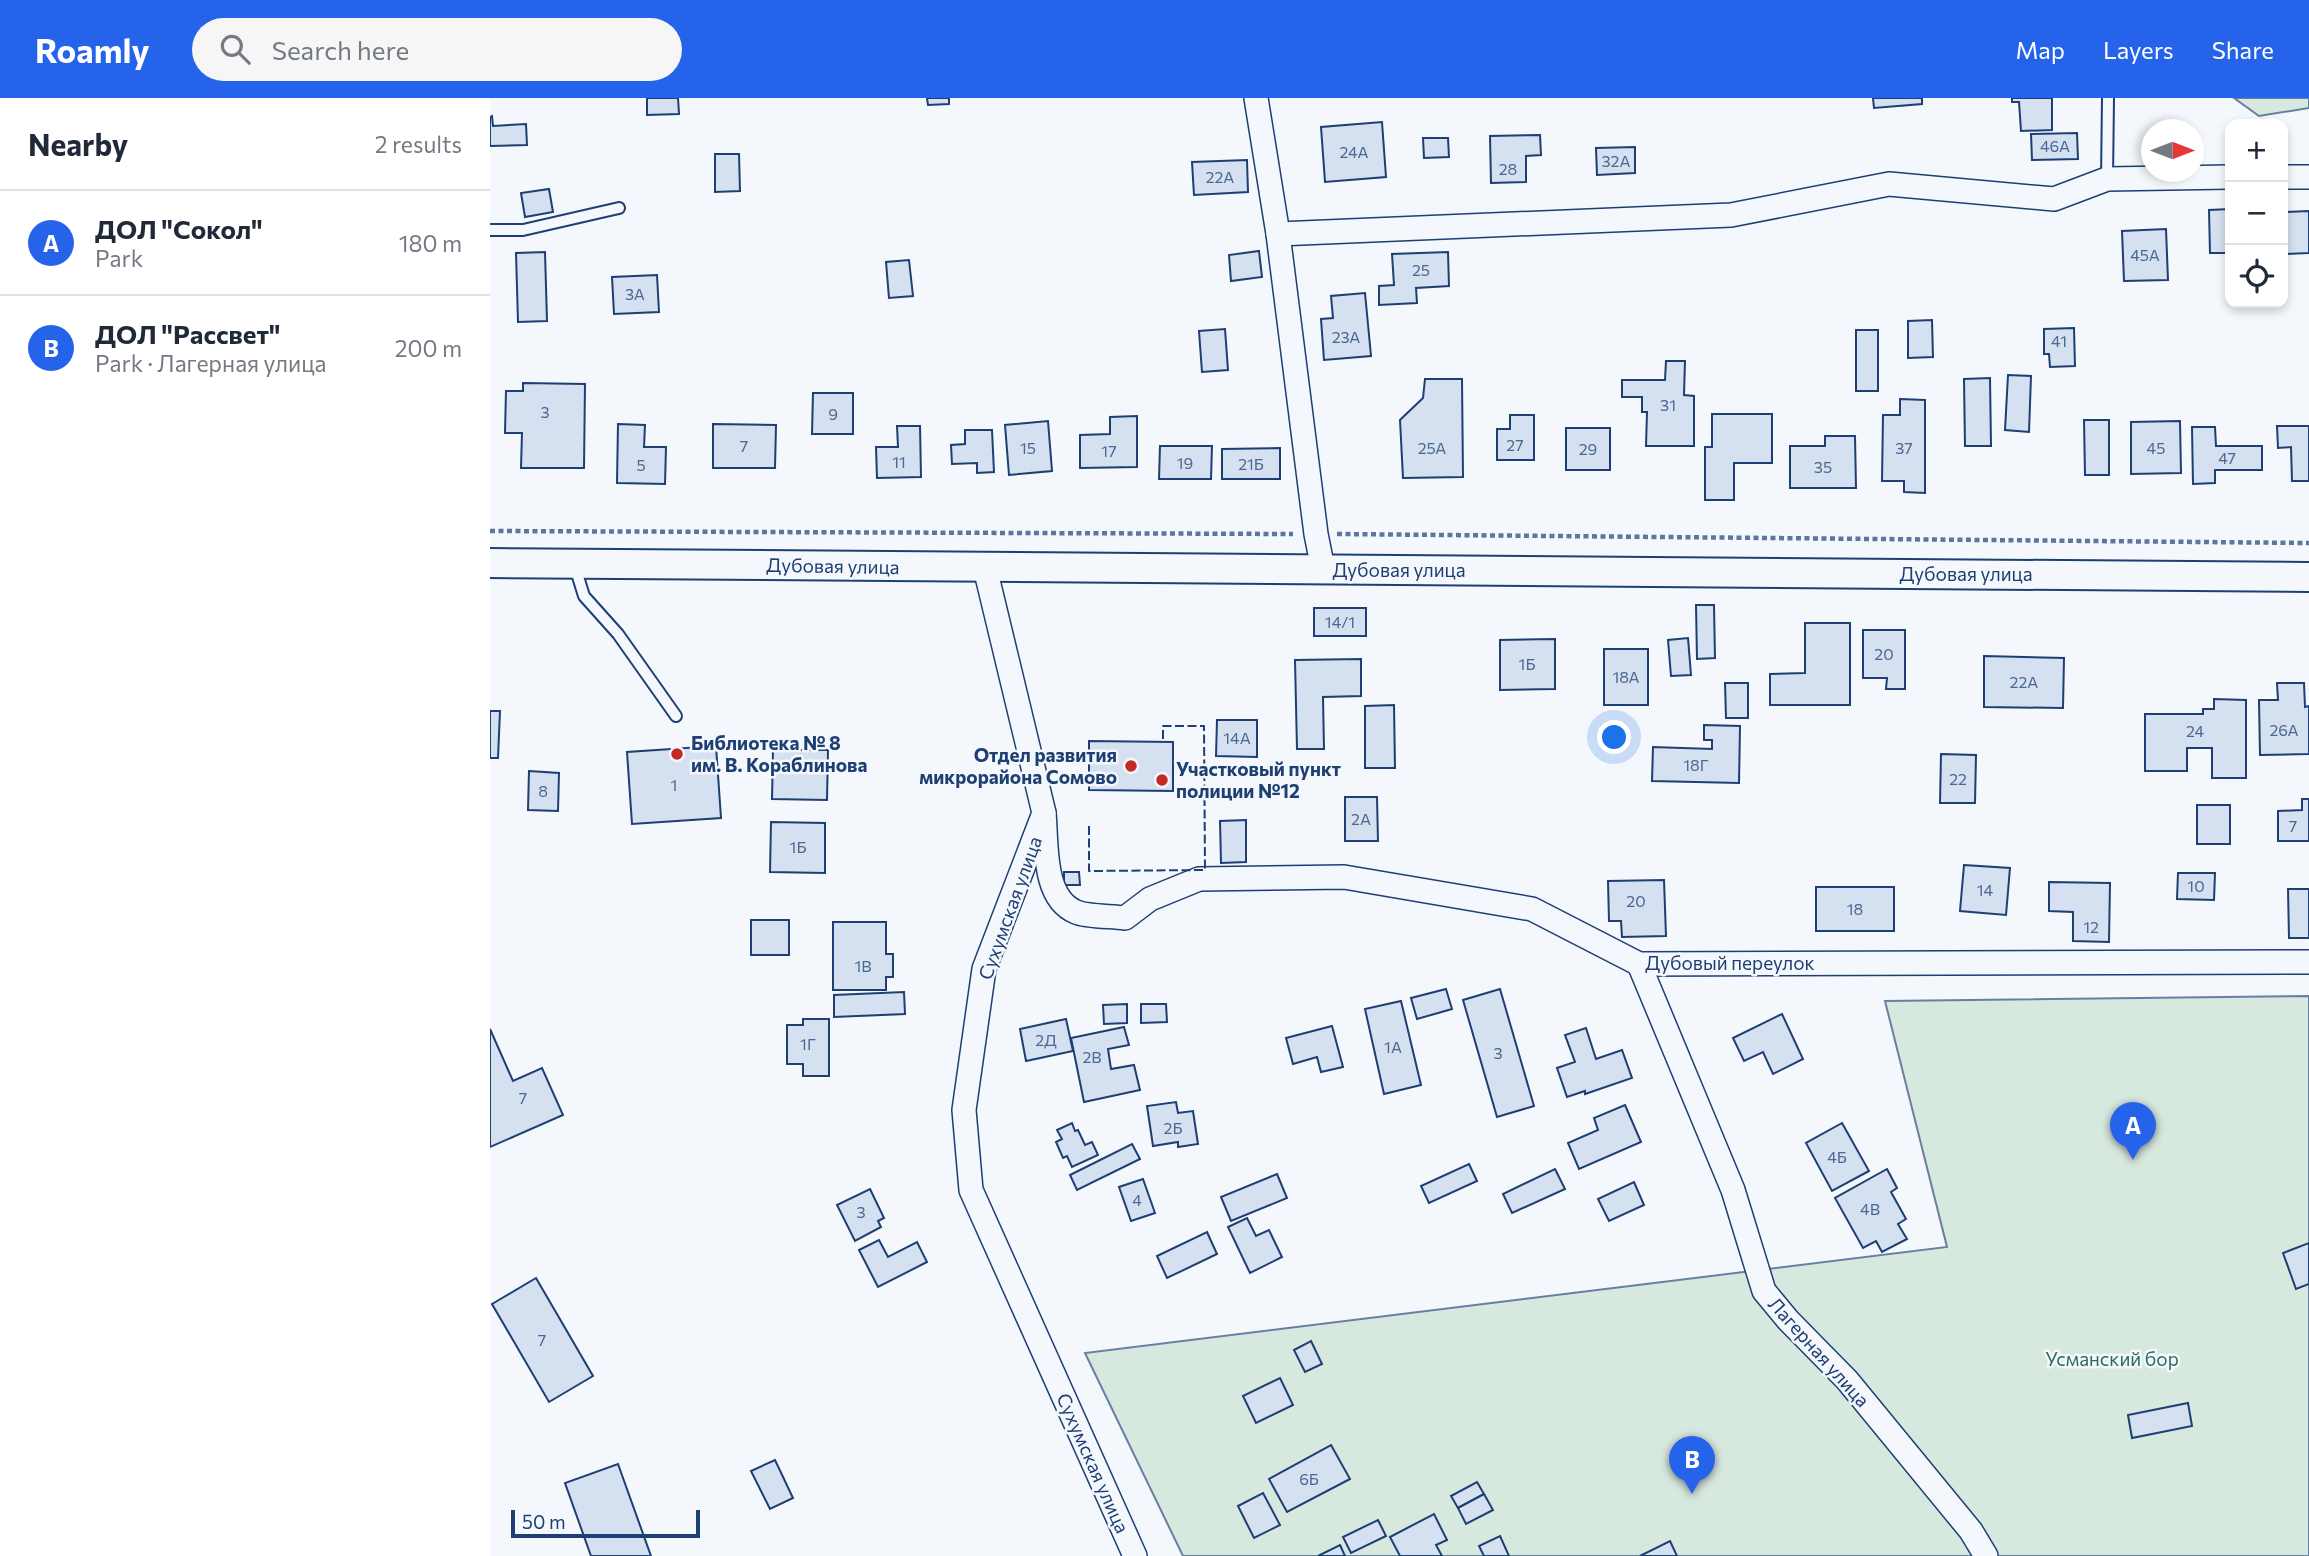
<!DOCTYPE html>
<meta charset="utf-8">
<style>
:root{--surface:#fff;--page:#f6f6f7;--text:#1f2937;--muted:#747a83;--line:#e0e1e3;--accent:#2563eb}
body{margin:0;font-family:Commissioner,sans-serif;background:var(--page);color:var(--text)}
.controls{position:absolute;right:21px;top:21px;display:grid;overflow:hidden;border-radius:14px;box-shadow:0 4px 10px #0003}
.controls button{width:63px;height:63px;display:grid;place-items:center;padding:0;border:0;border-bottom:2px solid var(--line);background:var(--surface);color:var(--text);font:35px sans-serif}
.compass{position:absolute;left:1651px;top:21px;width:63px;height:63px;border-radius:50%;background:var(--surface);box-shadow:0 4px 10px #0003;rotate:90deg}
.scale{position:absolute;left:21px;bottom:18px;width:189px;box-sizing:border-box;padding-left:7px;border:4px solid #1d3f73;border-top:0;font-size:19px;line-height:24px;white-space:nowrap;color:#1d3f73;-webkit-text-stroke:5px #f4f7fb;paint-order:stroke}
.you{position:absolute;left:1125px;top:640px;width:24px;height:24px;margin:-18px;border:5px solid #fff;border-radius:50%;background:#1a73e8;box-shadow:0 0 0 10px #1a73e833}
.badge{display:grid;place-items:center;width:46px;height:46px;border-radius:50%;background:var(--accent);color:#fff;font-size:23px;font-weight:700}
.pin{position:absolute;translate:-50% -58px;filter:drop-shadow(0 2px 4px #0008)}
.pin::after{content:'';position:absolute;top:37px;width:24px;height:21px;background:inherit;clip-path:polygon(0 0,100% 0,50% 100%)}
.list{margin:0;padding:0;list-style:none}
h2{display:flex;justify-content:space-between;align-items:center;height:91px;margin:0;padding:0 28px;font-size:30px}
h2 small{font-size:23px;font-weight:400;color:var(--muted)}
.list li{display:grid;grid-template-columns:46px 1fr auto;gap:21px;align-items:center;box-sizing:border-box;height:105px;padding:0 28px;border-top:2px solid var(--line)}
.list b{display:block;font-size:26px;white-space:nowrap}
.list p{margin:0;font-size:23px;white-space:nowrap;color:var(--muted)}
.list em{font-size:23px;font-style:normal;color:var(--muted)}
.icon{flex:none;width:38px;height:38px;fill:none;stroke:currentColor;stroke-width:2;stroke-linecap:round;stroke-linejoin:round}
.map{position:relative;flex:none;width:1819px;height:1458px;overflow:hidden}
header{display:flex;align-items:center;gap:42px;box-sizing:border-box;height:98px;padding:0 35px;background:var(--accent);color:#fff}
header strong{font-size:33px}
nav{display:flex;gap:38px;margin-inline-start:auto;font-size:24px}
.search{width:490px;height:63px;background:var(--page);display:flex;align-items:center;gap:18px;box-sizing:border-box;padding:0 24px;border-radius:38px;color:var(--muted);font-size:26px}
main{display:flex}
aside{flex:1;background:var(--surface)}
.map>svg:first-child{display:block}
</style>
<header>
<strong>Roamly</strong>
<div class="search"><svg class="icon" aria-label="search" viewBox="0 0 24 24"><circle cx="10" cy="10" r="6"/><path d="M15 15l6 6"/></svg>Search here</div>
<nav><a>Map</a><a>Layers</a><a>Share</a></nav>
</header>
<main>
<aside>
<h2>Nearby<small>2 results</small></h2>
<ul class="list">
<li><span class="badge">A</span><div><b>ДОЛ &quot;Сокол&quot;</b><p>Park</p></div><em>180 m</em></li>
<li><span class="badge">B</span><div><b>ДОЛ &quot;Рассвет&quot;</b><p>Park · Лагерная улица</p></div><em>200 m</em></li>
</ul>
</aside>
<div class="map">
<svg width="1819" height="1458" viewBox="0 0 1819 1458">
<rect width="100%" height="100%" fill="#f4f7fb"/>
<!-- green -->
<g fill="#d7e8df" stroke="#687fa3" stroke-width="2">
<path d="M 1744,0 L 1819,0 L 1819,10 L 1769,18 Z"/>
<path d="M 1819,898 L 1819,1458 L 693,1458 L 595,1255 L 1457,1149 L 1395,903 Z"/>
</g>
<!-- building -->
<g fill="#d5e0f0" stroke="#1d3f73" stroke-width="2">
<path d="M 157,0 L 188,0 L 189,16 L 157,17 Z"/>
<path d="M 437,0 L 459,0 L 459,6 L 438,7 Z"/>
<path d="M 1383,0 L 1432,0 L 1432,6 L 1384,10 Z"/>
<path d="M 1522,0 L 1562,0 L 1562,32 L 1531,33 L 1529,4 L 1522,4 Z"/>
<path d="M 2,18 L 3,28 L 36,26 L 37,47 L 0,48 L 0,19 Z"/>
<path d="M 892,24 L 896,79 L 835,84 L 831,29 Z"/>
<path d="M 1587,35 L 1588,61 L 1542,62 L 1541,36 Z"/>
<path d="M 1050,37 L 1051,57 L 1036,58 L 1036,84 L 1001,85 L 1000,38 Z"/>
<path d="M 933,40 L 958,40 L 959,59 L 934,60 Z"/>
<path d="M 1145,49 L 1145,75 L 1107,77 L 1106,50 Z"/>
<path d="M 225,56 L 249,56 L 250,93 L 225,94 Z"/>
<path d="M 757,62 L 758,94 L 704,97 L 702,64 Z"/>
<path d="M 59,91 L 63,114 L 35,119 L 31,95 Z"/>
<path d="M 1740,111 L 1740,155 L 1720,155 L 1719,112 Z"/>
<path d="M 1819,113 L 1819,155 L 1793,156 L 1793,114 Z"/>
<path d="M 1676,131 L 1678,182 L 1634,183 L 1632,133 Z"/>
<path d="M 769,153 L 772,179 L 741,183 L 739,157 Z"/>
<path d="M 55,154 L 57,223 L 28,224 L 26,155 Z"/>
<path d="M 958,154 L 959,188 L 926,190 L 927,205 L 889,207 L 889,188 L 904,187 L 902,156 Z"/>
<path d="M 419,162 L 423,198 L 399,200 L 396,164 Z"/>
<path d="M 167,177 L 169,214 L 124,216 L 122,179 Z"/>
<path d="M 875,195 L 881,258 L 834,262 L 831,221 L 843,220 L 841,198 Z"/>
<path d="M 1442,222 L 1443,259 L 1418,260 L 1418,223 Z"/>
<path d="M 1584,230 L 1585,268 L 1560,269 L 1559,256 L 1554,256 L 1554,231 Z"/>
<path d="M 735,231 L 738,272 L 712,274 L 709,233 Z"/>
<rect x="1366" y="232" width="22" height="61"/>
<path d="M 1176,263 L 1195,263 L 1194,297 L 1204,298 L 1204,348 L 1156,348 L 1157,314 L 1152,314 L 1152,299 L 1132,299 L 1132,282 L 1175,282 Z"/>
<path d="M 1518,277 L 1541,278 L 1539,334 L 1515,332 Z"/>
<path d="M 1500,280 L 1501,348 L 1475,348 L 1474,281 Z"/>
<path d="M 935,281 L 972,281 L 973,379 L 913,380 L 910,322 L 933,300 Z"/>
<path d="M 33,285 L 95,286 L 94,370 L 31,370 L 32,335 L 15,335 L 16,293 L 33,293 Z"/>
<path d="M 323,295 L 363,295 L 363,336 L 322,336 Z"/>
<path d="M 1410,301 L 1435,302 L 1435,395 L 1414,394 L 1414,383 L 1392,383 L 1393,317 L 1410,317 Z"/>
<path d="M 1222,316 L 1282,316 L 1282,365 L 1244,365 L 1244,402 L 1215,402 L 1215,349 L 1222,349 Z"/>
<path d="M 1020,317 L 1044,317 L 1044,362 L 1007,362 L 1007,331 L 1020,331 Z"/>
<path d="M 647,318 L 647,369 L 590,370 L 590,337 L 620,336 L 620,319 Z"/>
<path d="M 1594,322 L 1619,322 L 1619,377 L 1595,377 Z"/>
<path d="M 558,323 L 562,373 L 519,377 L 515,327 Z"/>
<path d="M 1690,323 L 1691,375 L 1641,376 L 1641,324 Z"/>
<path d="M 128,326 L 155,327 L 154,349 L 176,349 L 175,386 L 127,385 Z"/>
<path d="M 223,326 L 286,327 L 285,370 L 223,370 Z"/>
<path d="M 407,328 L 430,328 L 431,379 L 387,380 L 386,349 L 408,349 Z"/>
<path d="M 1787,328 L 1819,328 L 1819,383 L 1802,383 L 1801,349 L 1788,350 Z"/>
<path d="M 1702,329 L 1725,329 L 1726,348 L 1772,348 L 1772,372 L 1725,372 L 1725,385 L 1703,386 Z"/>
<rect x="1076" y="330" width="44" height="42"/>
<path d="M 475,332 L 502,332 L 504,374 L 487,375 L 487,365 L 462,366 L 461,347 L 475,346 Z"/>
<path d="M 1335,338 L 1365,338 L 1366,390 L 1300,390 L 1300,348 L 1335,348 Z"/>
<path d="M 670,348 L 722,348 L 721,381 L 669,381 Z"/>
<path d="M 790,350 L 790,381 L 732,381 L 732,351 Z"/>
<path d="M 1206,507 L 1224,507 L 1225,560 L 1207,561 Z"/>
<rect x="824" y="510" width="52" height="28"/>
<path d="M 1315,525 L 1360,525 L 1360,607 L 1280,607 L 1280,576 L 1315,575 Z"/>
<path d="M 1373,532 L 1415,532 L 1415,591 L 1396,591 L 1397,580 L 1373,580 Z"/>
<path d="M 1198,540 L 1201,577 L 1181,578 L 1178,542 Z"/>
<path d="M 1065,541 L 1065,591 L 1010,592 L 1010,542 Z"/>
<rect x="1114" y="551" width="44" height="56"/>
<path d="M 1494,558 L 1574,560 L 1573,610 L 1494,609 Z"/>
<path d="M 871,561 L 871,598 L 833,599 L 834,651 L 807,651 L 805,562 Z"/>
<path d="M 1235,585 L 1258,585 L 1258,620 L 1236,620 Z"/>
<path d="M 1787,585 L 1814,585 L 1815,609 L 1819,608 L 1819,656 L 1770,657 L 1769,602 L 1788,602 Z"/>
<path d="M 1724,601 L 1756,602 L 1756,680 L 1722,680 L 1722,650 L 1697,650 L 1697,673 L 1655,673 L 1655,616 L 1713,616 L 1713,611 L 1724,611 Z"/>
<path d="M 904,607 L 905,670 L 875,670 L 875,608 Z"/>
<path d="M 0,613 L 10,613 L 8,660 L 0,660 Z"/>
<path d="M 727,622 L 767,622 L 767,659 L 726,658 Z"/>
<path d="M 1214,627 L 1250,628 L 1249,685 L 1162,683 L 1163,649 L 1222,651 L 1222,642 L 1214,642 Z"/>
<path d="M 599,643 L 683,644 L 683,693 L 599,692 Z"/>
<path d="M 226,648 L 231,720 L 142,726 L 137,654 Z"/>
<path d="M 283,652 L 338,652 L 337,702 L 282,701 Z"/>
<path d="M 1451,656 L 1486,657 L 1485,705 L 1450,705 Z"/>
<path d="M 39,673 L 69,675 L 68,713 L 38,712 Z"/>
<path d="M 855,699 L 887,699 L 888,743 L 855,743 Z"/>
<path d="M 1812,701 L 1819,701 L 1819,743 L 1788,743 L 1788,713 L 1812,712 Z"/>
<rect x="1707" y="707" width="33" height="39"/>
<path d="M 756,722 L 756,764 L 731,765 L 730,723 Z"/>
<path d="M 281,724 L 335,725 L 335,775 L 280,774 Z"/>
<path d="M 1474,767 L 1520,770 L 1516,817 L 1470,813 Z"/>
<path d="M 574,774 L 589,774 L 590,787 L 574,787 Z"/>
<path d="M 1688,775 L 1725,775 L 1724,802 L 1687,801 Z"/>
<path d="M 1174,782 L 1176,838 L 1132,839 L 1131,823 L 1119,823 L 1118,783 Z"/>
<path d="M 1559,784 L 1620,785 L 1619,844 L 1583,843 L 1583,814 L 1559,813 Z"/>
<rect x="1326" y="789" width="78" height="44"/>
<path d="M 1798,791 L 1819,791 L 1819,840 L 1799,840 Z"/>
<rect x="261" y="822" width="38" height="35"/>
<path d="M 343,824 L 396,824 L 396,856 L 403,856 L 403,879 L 396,879 L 396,892 L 343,892 Z"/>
<path d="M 956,891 L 962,911 L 927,921 L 921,900 Z"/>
<path d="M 1010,891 L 1044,1008 L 1007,1019 L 973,902 Z"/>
<path d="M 414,894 L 415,916 L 344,919 L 344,897 Z"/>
<path d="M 911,903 L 931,987 L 894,996 L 875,911 Z"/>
<path d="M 637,906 L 637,925 L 614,926 L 613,907 Z"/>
<path d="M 651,906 L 676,906 L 677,924 L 651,925 Z"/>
<path d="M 1292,916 L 1313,961 L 1283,976 L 1273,954 L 1254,963 L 1243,940 Z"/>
<path d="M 313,921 L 339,921 L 339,978 L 313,978 L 313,966 L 297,966 L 297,927 L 313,927 Z"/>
<path d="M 576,921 L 583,953 L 536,963 L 530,931 Z"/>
<path d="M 842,928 L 853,969 L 831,974 L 827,959 L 803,966 L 796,940 Z"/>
<path d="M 634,929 L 639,947 L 618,951 L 621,971 L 644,967 L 650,992 L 594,1004 L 581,940 Z"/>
<path d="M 1096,930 L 1106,961 L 1132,952 L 1142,980 L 1095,996 L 1095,993 L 1077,999 L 1067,970 L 1085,964 L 1075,937 Z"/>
<path d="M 0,931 L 23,983 L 52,970 L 73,1017 L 0,1049 Z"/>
<path d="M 686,1004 L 688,1015 L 703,1013 L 708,1046 L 688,1049 L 688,1044 L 663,1048 L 657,1008 Z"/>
<path d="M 1135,1007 L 1151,1044 L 1089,1071 L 1078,1045 L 1108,1032 L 1104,1020 Z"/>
<path d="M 582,1025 L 585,1033 L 588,1032 L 595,1047 L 602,1044 L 608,1057 L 582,1069 L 577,1058 L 573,1060 L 566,1044 L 572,1041 L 567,1032 Z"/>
<path d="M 1352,1025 L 1379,1073 L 1342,1093 L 1316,1045 Z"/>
<path d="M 642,1046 L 650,1061 L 587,1092 L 580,1077 Z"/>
<path d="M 979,1066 L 987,1083 L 939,1105 L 931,1088 Z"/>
<path d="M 1065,1071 L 1075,1091 L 1022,1115 L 1013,1096 Z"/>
<path d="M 1397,1071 L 1407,1090 L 1401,1094 L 1416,1121 L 1408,1126 L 1417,1141 L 1392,1154 L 1386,1143 L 1373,1150 L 1345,1100 Z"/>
<path d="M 787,1076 L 797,1100 L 741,1123 L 731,1099 Z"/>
<path d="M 653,1081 L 665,1115 L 641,1123 L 629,1089 Z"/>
<path d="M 1144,1084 L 1154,1107 L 1119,1123 L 1108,1101 Z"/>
<path d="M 380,1091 L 394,1120 L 388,1123 L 391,1129 L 365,1143 L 347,1107 Z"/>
<path d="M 757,1120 L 766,1138 L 779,1132 L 792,1159 L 760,1175 L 738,1129 Z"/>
<path d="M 717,1134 L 727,1156 L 677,1180 L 667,1158 Z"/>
<path d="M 389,1142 L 398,1159 L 427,1144 L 437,1164 L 388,1189 L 369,1152 Z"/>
<path d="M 1819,1145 L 1819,1186 L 1806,1191 L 1793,1155 Z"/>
<path d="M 46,1180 L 103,1278 L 59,1304 L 2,1206 Z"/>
<path d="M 821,1243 L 832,1266 L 815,1274 L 804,1252 Z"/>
<path d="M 790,1280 L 803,1307 L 766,1325 L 753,1298 Z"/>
<path d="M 1698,1305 L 1702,1328 L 1642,1340 L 1638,1317 Z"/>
<path d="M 841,1347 L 860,1381 L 797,1414 L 779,1381 Z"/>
<path d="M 285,1362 L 303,1400 L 280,1411 L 261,1373 Z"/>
<path d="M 128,1366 L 161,1458 L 101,1458 L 75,1385 Z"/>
<path d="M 987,1384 L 994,1396 L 968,1410 L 961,1398 Z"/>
<path d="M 773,1395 L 790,1427 L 764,1440 L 748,1408 Z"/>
<path d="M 994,1396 L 1003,1412 L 976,1426 L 968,1410 Z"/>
<path d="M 944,1416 L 957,1442 L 946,1447 L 952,1458 L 910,1458 L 900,1439 Z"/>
<path d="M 888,1422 L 896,1438 L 861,1455 L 853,1439 Z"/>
<path d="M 1010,1438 L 1019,1458 L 994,1458 L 989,1448 Z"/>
<path d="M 1180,1443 L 1187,1458 L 1150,1458 Z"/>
<path d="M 850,1447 L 855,1458 L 828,1458 Z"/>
</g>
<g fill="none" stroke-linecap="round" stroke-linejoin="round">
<!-- service casing -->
<g stroke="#1d3f73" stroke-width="14">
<g id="service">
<path d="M 1617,81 L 1618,0"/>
<path d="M 0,132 L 33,132 L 129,110"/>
<path d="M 85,469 L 94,498 L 128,536 L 186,618"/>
</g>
</g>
<!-- minor casing -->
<g stroke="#1d3f73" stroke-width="26">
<g id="minor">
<path d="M 766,0 L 788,136 L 826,436 L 833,471"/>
<path d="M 1793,79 L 1819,79"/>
<path d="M 788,136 L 1241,117 L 1399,86 L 1564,101 L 1617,81 L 1740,79"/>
<path d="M 495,470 L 554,715 L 494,871 L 474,1012 L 481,1092 L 645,1458"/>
<path d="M 554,715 C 557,745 552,800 586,814 C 598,819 622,818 635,820 L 660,801 L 709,781 L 854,779 L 1042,811 L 1149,866 L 1819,864"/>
<path d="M 1149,866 L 1243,1092 L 1274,1193 L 1298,1222 L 1357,1282 L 1481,1433 L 1496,1458"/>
</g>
</g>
<!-- tertiary casing -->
<g stroke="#1d3f73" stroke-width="32">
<path id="tertiary" d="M 0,465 L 1819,479"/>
</g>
<!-- path -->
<g stroke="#5e769c" stroke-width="4.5" stroke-dasharray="5 3.5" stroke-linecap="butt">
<path d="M 0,433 L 803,436"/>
<path d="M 847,436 L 1819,445"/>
</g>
<!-- service -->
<use href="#service" stroke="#f4f7fb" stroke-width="10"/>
<!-- minor -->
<use href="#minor" stroke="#f4f7fb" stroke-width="23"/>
<!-- tertiary -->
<use href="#tertiary" stroke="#f4f7fb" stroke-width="28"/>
<!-- fence -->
<path stroke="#1d3f73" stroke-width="2" stroke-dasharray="9 3.5" stroke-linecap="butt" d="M 599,728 L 599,773 L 715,772 L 714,628 L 673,628 L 673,644"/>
</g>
<!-- markers -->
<g fill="#c62828" stroke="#f4f7fb" stroke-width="2.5">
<circle cx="187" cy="656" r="7"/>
<circle cx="641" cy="668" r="7"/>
<circle cx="672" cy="682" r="7"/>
</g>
<g text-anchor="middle" stroke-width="5" stroke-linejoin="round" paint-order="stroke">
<!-- number labels -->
<g font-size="16" fill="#4b6792">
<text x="1565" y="54">46А</text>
<text x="864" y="60">24А</text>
<text x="1126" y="69">32А</text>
<text x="1018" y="77">28</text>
<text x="730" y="85">22А</text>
<text x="1655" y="163">45А</text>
<text x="931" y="178">25</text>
<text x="145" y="202">3А</text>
<text x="856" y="245">23А</text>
<text x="1569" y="249">41</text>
<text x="1178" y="313">31</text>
<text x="55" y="320">3</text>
<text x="343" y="322">9</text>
<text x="1025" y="353">27</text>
<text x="254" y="354">7</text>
<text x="538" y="356">15</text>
<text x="942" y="356">25А</text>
<text x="1414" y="356">37</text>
<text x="1666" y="356">45</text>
<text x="1098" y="357">29</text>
<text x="619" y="359">17</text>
<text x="1737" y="366">47</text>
<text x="409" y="370">11</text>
<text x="695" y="371">19</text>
<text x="761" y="372">21Б</text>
<text x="151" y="373">5</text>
<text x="1333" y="375">35</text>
<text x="850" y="530">14/1</text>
<text x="1394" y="562">20</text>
<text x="1037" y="572">1Б</text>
<text x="1136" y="585">18А</text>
<text x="1534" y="590">22А</text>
<text x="1794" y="638">26А</text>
<text x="1705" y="639">24</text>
<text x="747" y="646">14А</text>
<text x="1206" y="673">18Г</text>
<text x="1468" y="687">22</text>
<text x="184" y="693">1</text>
<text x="53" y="699">8</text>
<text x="871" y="727">2А</text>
<text x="1803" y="734">7</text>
<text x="308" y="755">1Б</text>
<text x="1706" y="794">10</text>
<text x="1495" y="798">14</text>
<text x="1146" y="809">20</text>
<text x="1365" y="817">18</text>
<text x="1601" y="835">12</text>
<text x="373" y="874">1В</text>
<text x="556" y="948">2Д</text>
<text x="318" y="952">1Г</text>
<text x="903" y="955">1А</text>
<text x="1008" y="961">3</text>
<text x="602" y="965">2В</text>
<text x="33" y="1006">7</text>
<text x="683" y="1036">2Б</text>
<text x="1347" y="1065">4Б</text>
<text x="647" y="1108">4</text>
<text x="1380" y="1117">4В</text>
<text x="371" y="1120">3</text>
<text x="52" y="1248">7</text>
<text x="819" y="1387">6Б</text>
</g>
<!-- street labels -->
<g font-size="19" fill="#1d3f73" stroke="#f4f7fb">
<text transform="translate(343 468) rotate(1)" y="7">Дубовая улица</text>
<text x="909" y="479">Дубовая улица</text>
<text x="1476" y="483">Дубовая улица</text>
<text transform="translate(520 810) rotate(-70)" y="7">Сухумская улица</text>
<text x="1240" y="872">Дубовый переулок</text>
<text transform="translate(1329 1254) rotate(48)" y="7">Лагерная улица</text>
<text transform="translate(603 1365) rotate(66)" y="7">Сухумская улица</text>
</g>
<!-- poi labels -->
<g font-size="19" font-weight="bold" fill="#1d3f73" stroke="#f4f7fb" text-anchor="start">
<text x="201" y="652">Библиотека № 8<tspan x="201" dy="22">им. В. Кораблинова</tspan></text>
<text x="627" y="664" text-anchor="end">Отдел развития<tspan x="627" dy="22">микрорайона Сомово</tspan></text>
<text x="686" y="678">Участковый пункт<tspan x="686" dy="22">полиции №12</tspan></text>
</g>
<!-- park labels -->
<g font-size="19" fill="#2c6c60" stroke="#f4f7fb">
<text x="1622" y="1268">Усманский бор</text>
</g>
</g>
</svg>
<div class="controls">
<button>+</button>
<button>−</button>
<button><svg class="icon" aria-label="locate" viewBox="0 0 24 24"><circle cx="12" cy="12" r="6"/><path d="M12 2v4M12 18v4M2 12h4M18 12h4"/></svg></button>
</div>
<svg class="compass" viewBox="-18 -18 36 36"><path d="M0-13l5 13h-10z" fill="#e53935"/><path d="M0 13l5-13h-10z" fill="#747a83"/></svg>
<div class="scale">50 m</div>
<div class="you"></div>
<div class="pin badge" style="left:1643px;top:1062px">A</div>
<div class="pin badge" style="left:1202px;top:1396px">B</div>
</div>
</main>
